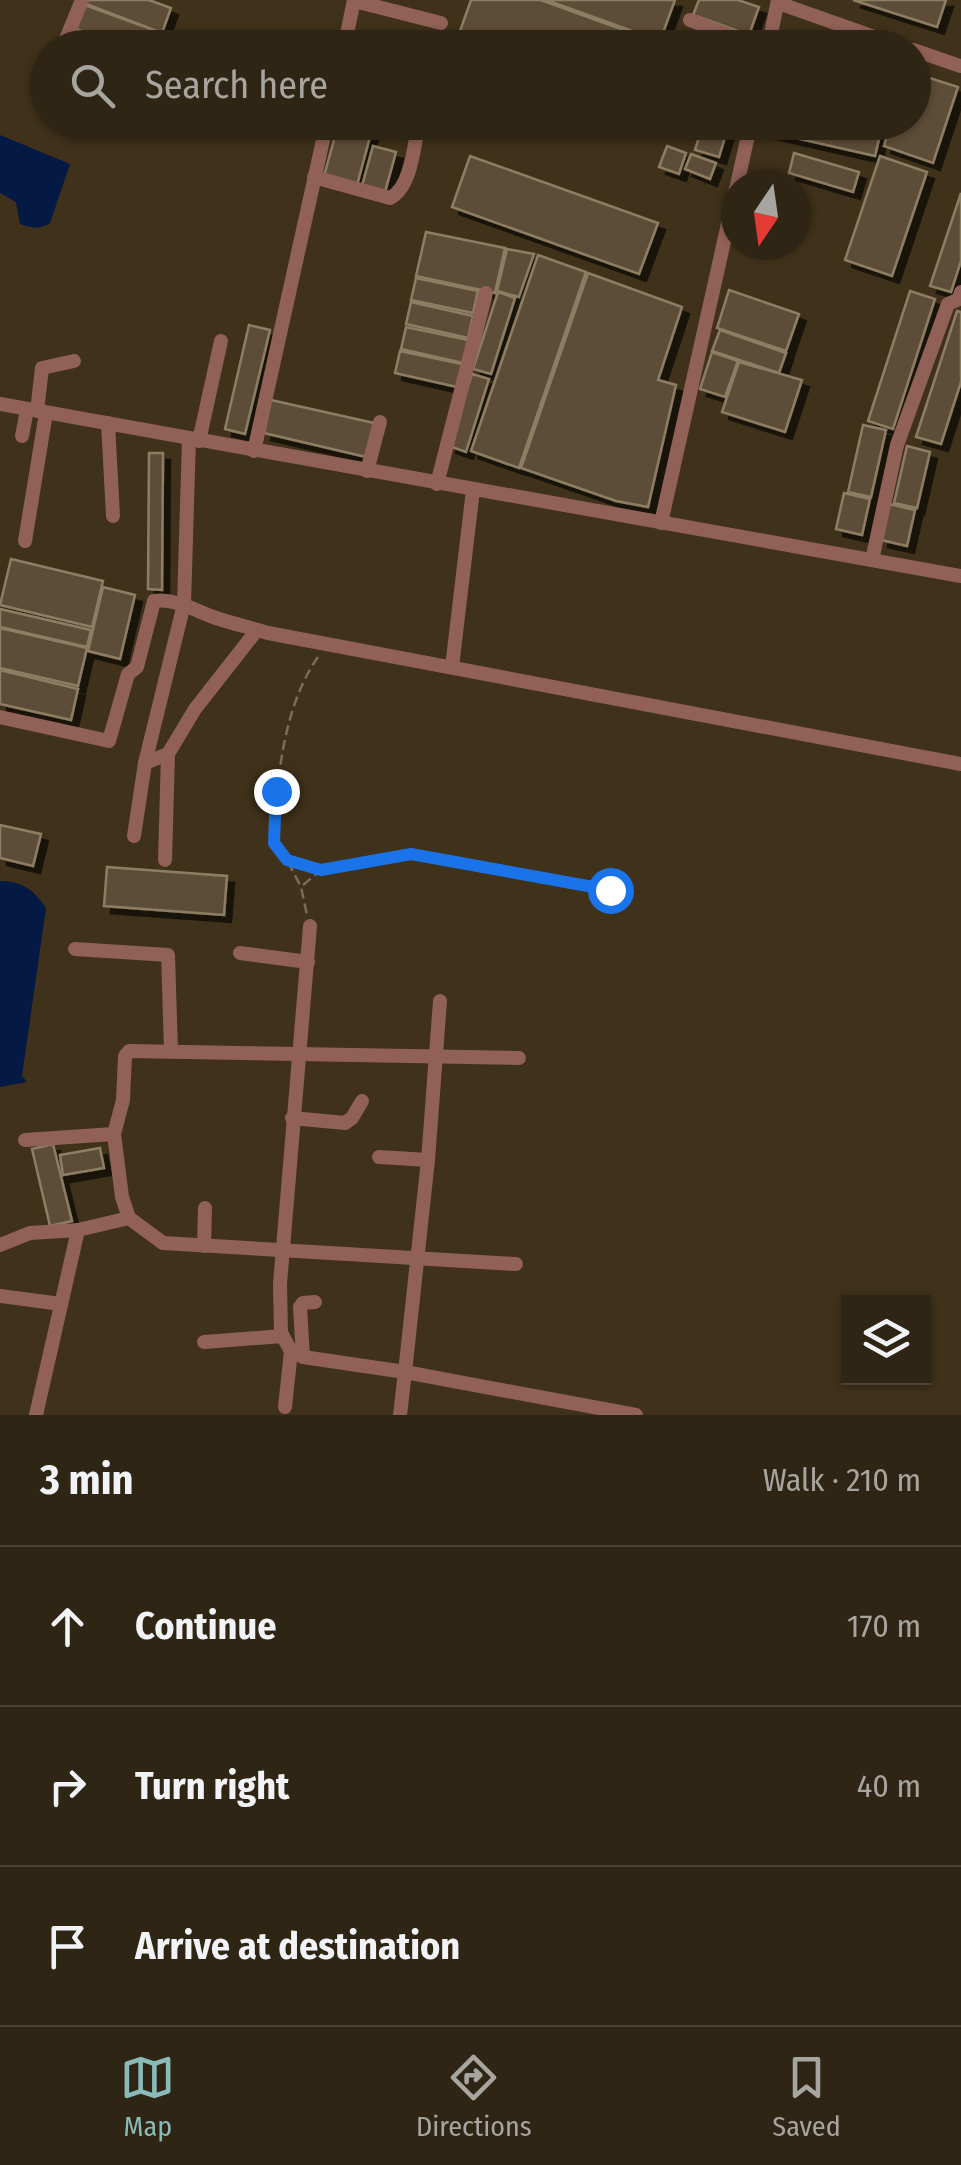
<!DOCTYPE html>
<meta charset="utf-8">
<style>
:root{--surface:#2f2514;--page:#372d1d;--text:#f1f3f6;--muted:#a7a5a0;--line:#4a4234;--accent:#8bbbb9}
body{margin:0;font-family:"Fira Sans Condensed",sans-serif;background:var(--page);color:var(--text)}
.controls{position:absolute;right:30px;bottom:30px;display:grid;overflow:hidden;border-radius:0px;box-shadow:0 2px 8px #0004}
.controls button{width:90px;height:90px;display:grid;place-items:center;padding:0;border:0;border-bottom:2px solid var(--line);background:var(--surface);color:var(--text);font:50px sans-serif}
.compass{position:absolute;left:721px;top:170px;width:90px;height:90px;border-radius:50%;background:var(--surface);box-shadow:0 2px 8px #0004;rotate:193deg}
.stop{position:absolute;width:30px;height:30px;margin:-22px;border:8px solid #1a73e8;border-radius:50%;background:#fff}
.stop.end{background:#1a73e8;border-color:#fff;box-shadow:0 2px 10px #0008}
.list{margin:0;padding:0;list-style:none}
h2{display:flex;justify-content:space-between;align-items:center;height:130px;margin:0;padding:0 40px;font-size:42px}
h2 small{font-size:32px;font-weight:400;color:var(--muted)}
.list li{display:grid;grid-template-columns:65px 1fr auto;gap:30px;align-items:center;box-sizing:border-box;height:160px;padding:0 40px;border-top:2px solid var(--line)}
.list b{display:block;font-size:38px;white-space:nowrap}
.list em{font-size:32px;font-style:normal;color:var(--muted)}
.icon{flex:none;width:55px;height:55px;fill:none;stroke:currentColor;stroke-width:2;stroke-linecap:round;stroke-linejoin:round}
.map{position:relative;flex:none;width:961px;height:1415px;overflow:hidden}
.search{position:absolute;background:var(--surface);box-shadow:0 2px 8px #0004;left:30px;right:30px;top:30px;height:110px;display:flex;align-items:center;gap:25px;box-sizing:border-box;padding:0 35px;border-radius:55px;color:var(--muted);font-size:38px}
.sheet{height:610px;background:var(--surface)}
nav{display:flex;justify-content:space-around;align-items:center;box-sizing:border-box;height:140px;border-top:2px solid var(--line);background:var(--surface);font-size:28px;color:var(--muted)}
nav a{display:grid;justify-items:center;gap:5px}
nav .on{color:var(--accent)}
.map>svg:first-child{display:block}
</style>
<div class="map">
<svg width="961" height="1415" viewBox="0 0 961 1415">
<defs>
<filter id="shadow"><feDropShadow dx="7" dy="7" stdDeviation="0" flood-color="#0009"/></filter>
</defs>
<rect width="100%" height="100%" fill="#3f311a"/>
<!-- water -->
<g fill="#041943">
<path d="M 0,135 L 70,164 L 50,223 C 40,230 31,228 20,224 L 16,202 L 0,193 Z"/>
<path d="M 0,881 C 22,881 34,890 46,908 L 22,1076 L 27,1082 L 0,1087 Z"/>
</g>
<!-- building -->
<g fill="#5d4e37" stroke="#8d7e64" stroke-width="2.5" filter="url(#shadow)">
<path d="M 87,0 L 149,0 L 171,8 L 162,33 L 86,4 Z"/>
<path d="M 471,0 L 541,0 L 673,48 L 454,48 Z"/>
<path d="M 546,0 L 675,0 L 660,41 Z"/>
<path d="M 699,0 L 738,0 L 759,7 L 749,35 L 693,15 Z"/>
<path d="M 853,0 L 946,0 L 937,27 Z"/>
<path d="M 85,5 L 162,33 L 157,48 L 126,48 L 76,29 Z"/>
<path d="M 914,73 L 958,87 L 933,163 L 884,146 L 891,122 L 914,122 Z"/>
<path d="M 339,122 L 374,122 L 357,185 L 324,176 Z"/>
<path d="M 767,122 L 883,122 L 875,156 L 765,131 Z"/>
<path d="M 702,127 L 726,134 L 719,157 L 695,150 Z"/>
<path d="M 373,146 L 396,152 L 385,192 L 362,186 Z"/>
<path d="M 667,146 L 686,153 L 679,174 L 659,167 Z"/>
<path d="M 794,153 L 859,172 L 853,192 L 789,173 Z"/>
<path d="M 691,154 L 716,163 L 710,179 L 685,169 Z"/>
<path d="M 470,156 L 658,223 L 639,274 L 452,207 Z"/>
<path d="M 880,156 L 927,172 L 892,276 L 845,260 Z"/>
<path d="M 961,193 L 961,261 L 951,292 L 930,286 Z"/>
<path d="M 426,232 L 505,248 L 495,293 L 416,276 Z"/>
<path d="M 507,249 L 534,254 L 519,297 L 497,291 Z"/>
<path d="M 538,255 L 586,272 L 519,468 L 471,451 Z"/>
<path d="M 588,273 L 682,307 L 658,380 L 676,385 L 648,507 L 616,501 L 521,468 Z"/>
<path d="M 416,278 L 478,291 L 473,313 L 411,300 Z"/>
<path d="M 729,290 L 799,314 L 786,351 L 717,328 Z"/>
<path d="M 910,291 L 935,299 L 893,429 L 868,421 Z"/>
<path d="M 498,292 L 515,298 L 491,374 L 473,369 Z"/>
<path d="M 411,302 L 473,316 L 468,338 L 406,324 Z"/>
<path d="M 957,311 L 961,312 L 961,382 L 941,444 L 916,437 Z"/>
<path d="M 249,325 L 270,330 L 245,434 L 225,429 Z"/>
<path d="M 406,327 L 468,340 L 463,363 L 401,349 Z"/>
<path d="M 720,330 L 786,353 L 779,373 L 712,351 Z"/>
<path d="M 400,351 L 462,364 L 457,387 L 395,373 Z"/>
<path d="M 712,352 L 738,361 L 725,397 L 700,389 Z"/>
<path d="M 739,362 L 802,380 L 785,432 L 722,412 Z"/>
<path d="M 472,374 L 489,379 L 466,452 L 449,446 Z"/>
<path d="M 271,400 L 374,423 L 366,457 L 264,433 Z"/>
<path d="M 863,425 L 886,430 L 871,497 L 848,492 Z"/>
<path d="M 907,446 L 930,452 L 917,508 L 894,503 Z"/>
<path d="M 149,453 L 163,453 L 162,590 L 148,589 Z"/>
<path d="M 844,493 L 870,499 L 862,535 L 836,529 Z"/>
<path d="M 889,504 L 915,510 L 907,546 L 881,540 Z"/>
<path d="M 11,559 L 103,581 L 92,627 L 0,605 Z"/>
<path d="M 103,587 L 135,595 L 120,659 L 88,651 Z"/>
<path d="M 0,609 L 91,630 L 87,647 L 0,627 Z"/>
<path d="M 0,628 L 87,648 L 78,686 L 0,668 Z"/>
<path d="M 0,670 L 78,689 L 71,720 L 0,704 Z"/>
<path d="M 0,825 L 41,834 L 33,866 L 0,858 Z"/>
<path d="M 107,867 L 227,876 L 224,915 L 104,906 Z"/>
<path d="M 53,1144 L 72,1221 L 50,1226 L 32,1149 Z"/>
<path d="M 100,1148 L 104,1168 L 63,1175 L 60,1155 Z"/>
</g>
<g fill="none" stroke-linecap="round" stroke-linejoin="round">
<!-- path -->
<g stroke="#796d59" stroke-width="2.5" stroke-dasharray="10 5" stroke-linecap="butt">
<path d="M 318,657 C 283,706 276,784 274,843 L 287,860 L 321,870 L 411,854 L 610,890"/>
<path d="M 288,862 L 301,887 L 307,915"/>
<path d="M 303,885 L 320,871"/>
</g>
<!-- minor -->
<g stroke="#916157" stroke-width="14">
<path d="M 354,1 L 441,23"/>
<path d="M 778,3 L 906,48"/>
<path d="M 690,20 L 761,48"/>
<path d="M 82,48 L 66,39 L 82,0"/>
<path d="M 344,48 L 354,0"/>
<path d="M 768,48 L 778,0"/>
<path d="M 914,50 L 960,66"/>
<path d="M 314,177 L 390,198 C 412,187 414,144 419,122"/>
<path d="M 737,185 L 751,122"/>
<path d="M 0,404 L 961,576"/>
<path d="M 37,411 L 42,368 L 74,361"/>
<path d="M 108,423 L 113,516"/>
<path d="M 22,436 L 27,410"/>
<path d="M 199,441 L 221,341"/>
<path d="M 254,451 L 327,122"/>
<path d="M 367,471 L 380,422"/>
<path d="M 437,484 L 486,293"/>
<path d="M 661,523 L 736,188"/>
<path d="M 25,541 L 46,413"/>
<path d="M 872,560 L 897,445 L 948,304 L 959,299 L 961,292"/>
<path d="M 452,667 L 473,490"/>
<path d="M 0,717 L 109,741 L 128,674 L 137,667 L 154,601 C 177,598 197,612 219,619 C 235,624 252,628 268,633 L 961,764"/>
<path d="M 145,763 L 168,754 L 195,709 L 257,630"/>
<path d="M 134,836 L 145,763 L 184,604 L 189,439"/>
<path d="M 165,860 L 168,754"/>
<path d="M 310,926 L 280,1284 L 281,1333 L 291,1351 L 303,1357 L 405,1372 L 400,1415"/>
<path d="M 75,949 L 168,955 L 171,1050"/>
<path d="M 240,953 L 308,962"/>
<path d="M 440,1001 L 428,1160 L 405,1372 L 636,1415"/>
<path d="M 292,1118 L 345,1123 L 352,1118 L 362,1101"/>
<path d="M 25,1140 L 114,1134"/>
<path d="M 379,1157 L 428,1160"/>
<path d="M 0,1245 L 30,1233 L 78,1230"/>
<path d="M 204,1246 L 205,1208"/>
<path d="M 516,1264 L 163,1243 L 129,1218 L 122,1197 L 114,1134 L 123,1100 L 125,1056 L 129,1051 L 519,1058"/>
<path d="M 0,1296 L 61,1304"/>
<path d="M 204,1342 L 283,1336"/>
<path d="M 303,1357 L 300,1307 L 303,1303 L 315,1302"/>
<path d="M 285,1407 L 291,1351"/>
<path d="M 36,1415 L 78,1230 L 129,1218"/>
</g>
</g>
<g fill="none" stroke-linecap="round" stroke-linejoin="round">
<!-- route -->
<path stroke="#1a73e8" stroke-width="12" d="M 276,791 L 274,843 L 287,860 L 321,870 L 411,854 L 610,890"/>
</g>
</svg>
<div class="controls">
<button><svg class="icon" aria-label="layers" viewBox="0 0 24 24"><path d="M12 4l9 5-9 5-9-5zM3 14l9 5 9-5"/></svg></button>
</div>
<svg class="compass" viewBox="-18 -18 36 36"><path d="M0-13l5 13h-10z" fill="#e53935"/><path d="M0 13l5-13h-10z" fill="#a7a5a0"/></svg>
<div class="stop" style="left:610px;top:890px"></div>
<div class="stop end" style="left:276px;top:791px"></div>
<div class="search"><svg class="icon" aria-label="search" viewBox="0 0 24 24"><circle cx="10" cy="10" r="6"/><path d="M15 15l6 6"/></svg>Search here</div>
</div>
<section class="sheet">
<h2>3 min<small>Walk · 210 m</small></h2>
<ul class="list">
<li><svg class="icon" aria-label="ahead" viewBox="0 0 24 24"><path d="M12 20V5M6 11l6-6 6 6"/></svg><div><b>Continue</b></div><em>170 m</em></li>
<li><svg class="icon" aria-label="right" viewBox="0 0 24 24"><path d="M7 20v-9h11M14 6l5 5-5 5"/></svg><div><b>Turn right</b></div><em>40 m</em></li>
<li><svg class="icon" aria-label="arrive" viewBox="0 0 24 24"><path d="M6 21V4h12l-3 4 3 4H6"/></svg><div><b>Arrive at destination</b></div></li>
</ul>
</section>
<nav>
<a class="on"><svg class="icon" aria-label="map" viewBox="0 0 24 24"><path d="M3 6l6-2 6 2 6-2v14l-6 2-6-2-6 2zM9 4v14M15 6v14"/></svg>Map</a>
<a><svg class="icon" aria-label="directions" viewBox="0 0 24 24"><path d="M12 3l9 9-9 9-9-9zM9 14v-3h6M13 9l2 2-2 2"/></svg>Directions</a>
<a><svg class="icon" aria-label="saved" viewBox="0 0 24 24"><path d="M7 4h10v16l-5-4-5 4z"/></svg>Saved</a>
</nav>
